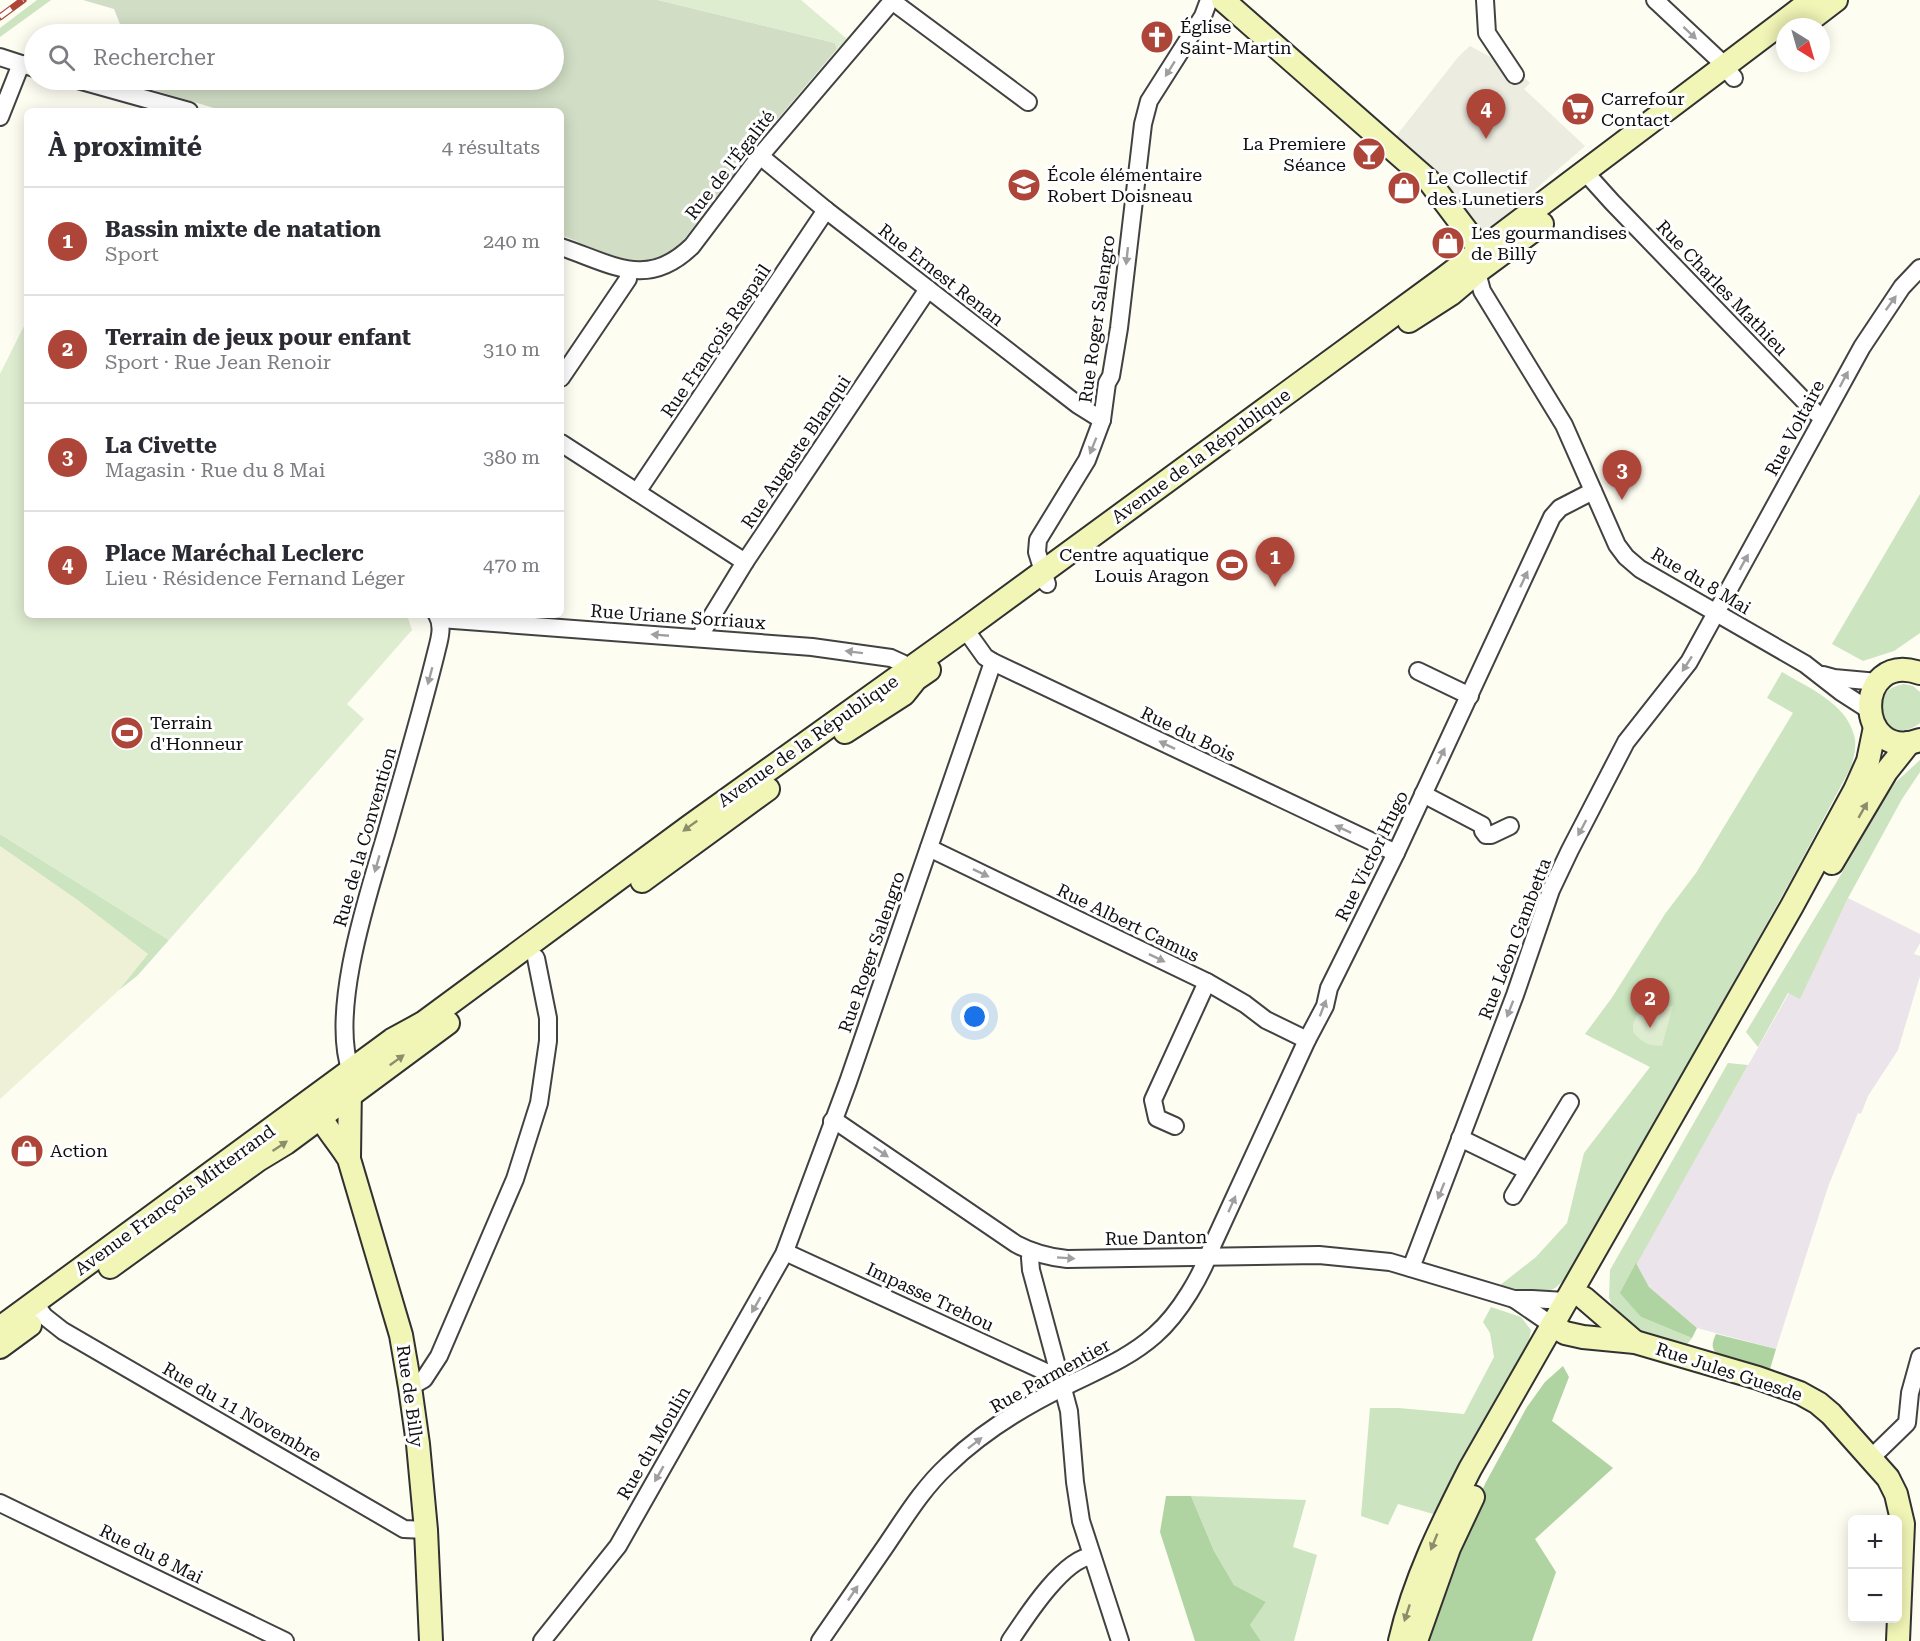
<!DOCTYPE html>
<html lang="fr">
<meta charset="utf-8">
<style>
:root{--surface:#fff;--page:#f7f7f7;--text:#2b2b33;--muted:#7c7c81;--line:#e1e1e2;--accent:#ad4638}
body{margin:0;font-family:"Roboto Serif",serif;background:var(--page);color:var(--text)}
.controls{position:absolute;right:18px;bottom:18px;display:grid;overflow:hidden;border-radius:9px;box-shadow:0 3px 15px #0003}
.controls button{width:54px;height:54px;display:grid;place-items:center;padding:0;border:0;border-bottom:2px solid var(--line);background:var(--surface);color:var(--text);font:30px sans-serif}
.compass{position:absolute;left:1776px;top:18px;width:54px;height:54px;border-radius:50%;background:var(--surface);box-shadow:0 3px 15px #0003;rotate:143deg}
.you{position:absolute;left:975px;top:1017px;width:21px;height:21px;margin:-15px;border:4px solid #fff;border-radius:50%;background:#1a73e8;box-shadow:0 0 0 9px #1a73e833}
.badge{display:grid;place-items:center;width:39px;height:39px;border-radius:50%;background:var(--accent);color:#fff;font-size:20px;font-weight:700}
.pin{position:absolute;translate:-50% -50px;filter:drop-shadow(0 2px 3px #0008)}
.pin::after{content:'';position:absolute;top:32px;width:21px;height:18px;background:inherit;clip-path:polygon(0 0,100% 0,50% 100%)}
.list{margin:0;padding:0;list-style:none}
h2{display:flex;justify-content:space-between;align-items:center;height:78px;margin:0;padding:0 24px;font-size:26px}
h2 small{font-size:20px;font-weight:400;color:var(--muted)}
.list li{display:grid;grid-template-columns:39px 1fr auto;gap:18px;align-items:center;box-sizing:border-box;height:108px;padding:0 24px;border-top:2px solid var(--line)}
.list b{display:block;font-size:22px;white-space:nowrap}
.list p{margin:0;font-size:20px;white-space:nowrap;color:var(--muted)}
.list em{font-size:20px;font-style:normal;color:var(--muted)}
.icon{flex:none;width:33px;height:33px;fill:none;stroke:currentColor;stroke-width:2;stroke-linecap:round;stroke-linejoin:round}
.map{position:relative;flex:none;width:1920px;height:1641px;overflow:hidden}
.search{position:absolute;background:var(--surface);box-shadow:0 3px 15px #0003;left:24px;top:24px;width:540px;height:66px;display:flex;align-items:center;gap:15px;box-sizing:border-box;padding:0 21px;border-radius:33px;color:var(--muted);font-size:22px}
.panel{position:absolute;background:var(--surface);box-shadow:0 3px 15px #0003;left:24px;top:108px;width:540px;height:510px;border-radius:9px}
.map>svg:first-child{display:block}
</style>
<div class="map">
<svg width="1920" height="1641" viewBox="0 0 1920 1641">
<rect width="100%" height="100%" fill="#fdfdf2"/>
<!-- industrial -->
<path fill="#ece4eb" d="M 1848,898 L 1920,934 L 1920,943 L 1914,954 L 1920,956 L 1920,976 L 1898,1050 L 1868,1096 L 1861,1114 L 1858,1113 L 1828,1187 L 1776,1349 L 1697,1328 L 1649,1287 L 1636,1263 L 1789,993 L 1800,998 Z"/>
<!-- farmland -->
<path fill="#eef1d5" d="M 0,846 L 79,901 L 148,954 L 119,990 L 0,1099 Z"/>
<!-- green -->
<g fill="#cce4bf">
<path d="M 37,0 L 51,0 L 0,37 L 0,28 Z"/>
<path d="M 1920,494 L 1920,633 L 1894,651 L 1863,661 L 1832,644 Z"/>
<path d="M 1782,672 C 1807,687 1846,703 1854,735 C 1857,745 1854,756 1851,767 L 1792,878 L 1569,1276 L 1555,1288 L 1543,1294 L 1499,1286 L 1536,1257 L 1567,1223 L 1584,1153 L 1650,1067 L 1585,1034 L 1611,999 L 1665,914 L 1696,873 L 1793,713 L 1767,698 Z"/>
<path d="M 1904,684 L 1913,686 L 1920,692 L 1920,723 C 1885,750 1860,691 1904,684 Z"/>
<path d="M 1920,760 L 1920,772 L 1902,799 L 1848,898 L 1800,999 L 1788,993 L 1758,1047 L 1746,1032 L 1836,883 L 1887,795 L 1896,782 Z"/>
<path d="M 0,834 L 169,940 L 137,976 L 119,990 L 148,954 L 79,901 L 0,846 Z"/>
<path d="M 1728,1063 L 1748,1065 L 1621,1292 L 1641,1317 L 1692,1338 L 1685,1347 L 1639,1333 L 1613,1309 L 1609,1297 L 1610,1270 Z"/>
<path d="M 1491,1307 L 1521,1317 L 1531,1330 L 1528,1346 L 1437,1515 L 1398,1504 L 1388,1525 L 1361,1516 L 1370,1408 L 1399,1408 L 1464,1414 L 1494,1357 L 1490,1333 L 1483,1322 Z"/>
<path d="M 1191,1496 L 1306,1500 L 1293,1547 L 1317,1555 L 1294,1641 L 1261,1641 L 1250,1625 L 1266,1602 L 1234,1585 L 1214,1551 Z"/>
</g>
<!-- forest -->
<g fill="#afd3a1">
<path d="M 1636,1263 L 1649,1287 L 1697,1328 L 1692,1338 L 1641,1317 L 1620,1293 Z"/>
<path d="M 1716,1334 L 1776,1349 L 1770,1369 L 1719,1355 C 1710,1349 1712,1343 1716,1334 Z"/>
<path d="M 1563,1366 L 1569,1377 L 1552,1421 L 1613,1468 L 1535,1539 L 1556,1572 L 1532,1641 L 1422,1641 L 1453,1551 L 1486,1482 L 1527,1407 L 1545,1382 Z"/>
<path d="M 1166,1496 L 1191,1496 L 1214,1551 L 1234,1585 L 1266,1602 L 1250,1625 L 1261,1641 L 1195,1641 L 1160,1532 Z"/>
</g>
<!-- cemetery -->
<path fill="#d1ddc5" d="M 83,0 L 658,0 L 835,43 L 837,49 L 758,142 L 679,246 C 643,277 600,250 561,235 L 561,111 L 224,111 L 154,90 L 143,80 L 554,80 L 554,34 L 124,34 L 114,9 Z"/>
<!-- pitch -->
<g fill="#deecd0">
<path d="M 658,0 L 801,0 L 847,39 L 837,49 L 835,43 Z"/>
<path d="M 27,320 L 27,615 L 407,615 L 412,630 L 347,704 L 364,719 L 169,940 L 0,834 L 0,374 Z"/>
<path d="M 1673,1006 L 1662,1046 C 1649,1046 1642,1043 1633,1032 L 1633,1024 L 1637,1015 L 1657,1008 Z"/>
</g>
<!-- plaza -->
<path fill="#edece1" d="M 1470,46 L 1520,73 L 1530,83 L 1524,89 L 1585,146 L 1475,242 L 1389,145 L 1459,56 Z"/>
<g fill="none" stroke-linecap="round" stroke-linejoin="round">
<!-- street casing -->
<g stroke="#424242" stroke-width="20">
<g id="street">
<path d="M 1485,0 L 1487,33 L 1515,75"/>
<path d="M 1655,0 L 1718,59 L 1734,78"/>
<path d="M 892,1 L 1028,102"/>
<path d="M 0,57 L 34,68"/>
<path d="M 78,80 L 189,111"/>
<path d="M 0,117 L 21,64"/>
<path d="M 760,156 L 826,210 L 1043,378 L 1078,405 L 1102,420"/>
<path d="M 1585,172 L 1612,202 L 1815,412 L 1823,417"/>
<path d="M 561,247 C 612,264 647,290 692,246 L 760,156 L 893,0"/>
<path d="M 1477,272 L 1482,291 L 1564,425 L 1617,545 L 1626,557 L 1640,569 L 1805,664 L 1841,692 L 1869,710"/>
<path d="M 561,378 L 628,279 L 628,270"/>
<path d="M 561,443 L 745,562"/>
<path d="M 637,492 L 826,210"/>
<path d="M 1047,584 L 1037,552 L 1038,540 L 1087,460 L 1102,420 L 1107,383 L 1111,376 L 1119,328 L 1143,124 L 1149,101 L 1203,16 L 1209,0"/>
<path d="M 440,619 L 812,647 L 891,658 L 902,663 L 916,678"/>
<path d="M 965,629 L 985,657 L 993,662 L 1396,853"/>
<path d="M 701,638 L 704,629 L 745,562 L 928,289"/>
<path d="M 1418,671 L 1470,696"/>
<path d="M 1823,675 L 1834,678 L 1878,682"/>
<path d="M 1423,794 L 1482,825 L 1483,831 L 1486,835 L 1491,835 L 1510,826"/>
<path d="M 929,848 L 1207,982 L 1245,1004 L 1266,1020 L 1307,1040"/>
<path d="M 351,1072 C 329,1011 368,895 386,834 C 403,774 421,714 436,653 C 439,641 444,626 437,615"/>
<path d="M 832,1121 L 840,1124 L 1016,1244 C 1033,1253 1048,1257 1067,1259 L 1319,1255 L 1390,1262 L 1514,1299 L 1532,1299 L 1565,1301"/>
<path d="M 1175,1126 L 1157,1118 L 1153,1100 L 1207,982"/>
<path d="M 1460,1138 L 1528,1171"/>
<path d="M 1513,1196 L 1570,1102"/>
<path d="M 785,1252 L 1059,1378"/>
<path d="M 1032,1252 L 1030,1258 L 1031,1270 L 1069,1411 L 1075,1482 L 1081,1521 L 1120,1641"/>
<path d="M 1411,1268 L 1515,995 L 1551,890 L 1570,850 L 1626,742 L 1689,662 L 1862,347 L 1902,287 L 1920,268"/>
<path d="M 1514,1299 L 1552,1325"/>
<path d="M 35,1303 L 44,1316 L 63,1331 L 404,1529 L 426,1530"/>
<path d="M 410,1387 L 424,1379 L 439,1356 L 515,1179 L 539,1103 L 548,1041 L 548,1018 L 536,958"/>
<path d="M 1871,1458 L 1907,1423 L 1910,1393 L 1920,1357"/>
<path d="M 0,1503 L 285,1641"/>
<path d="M 542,1641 L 618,1546 L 784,1254 L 848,1082 L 993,662"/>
<path d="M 820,1641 C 842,1609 865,1576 887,1544 C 906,1516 923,1488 948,1465 C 981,1433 1023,1407 1064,1387 C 1096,1371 1128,1359 1155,1335 C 1180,1313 1202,1275 1213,1244 L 1307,1040 L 1325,1006 L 1329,988 L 1396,853 L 1552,517 L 1560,508 L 1593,491"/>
<path d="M 1010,1641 C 1026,1617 1063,1559 1092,1556"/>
</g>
</g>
<!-- secondary casing -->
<g stroke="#313131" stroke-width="26">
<g id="secondary">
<path d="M 1223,0 L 1429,181 L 1475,242 L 1478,253 L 1477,268"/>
<path d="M 1802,26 L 1836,0"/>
<path d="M 1409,321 L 1451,294 L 1477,272 L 1542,224"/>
<path d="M 1920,673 C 1852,650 1855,764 1920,740"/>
<path d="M 845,732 L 904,694 L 916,679 L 929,670"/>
<path d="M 1832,863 L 1886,772 L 1909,743"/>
<path d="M 642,881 L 768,789"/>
<path d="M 320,1104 L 317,1108 C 322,1125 339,1142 349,1159 L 401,1335 L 410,1387 L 418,1444 L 426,1530 L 431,1641"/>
<path d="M 349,1157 L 350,1085"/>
<path d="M 110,1267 L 258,1160 L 286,1143 L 448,1023"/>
<path d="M 1584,1298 L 1635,1342"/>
<path d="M 1552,1325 L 1565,1333 L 1583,1337 L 1635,1342 L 1758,1378 L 1800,1393 L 1818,1403 L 1831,1414 L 1888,1478 L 1896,1494 L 1903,1524 L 1898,1641"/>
<path d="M 0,1328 L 392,1040 L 423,1023 L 690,826 L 965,629 L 1444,278 L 1812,0"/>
<path d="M 0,1347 L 30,1325"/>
<path d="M 1400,1641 C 1414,1580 1442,1524 1470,1469 L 1792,906 L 1855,790 L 1868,761 L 1875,727"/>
<path d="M 1416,1641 L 1449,1548 L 1473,1497"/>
</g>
</g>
<!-- street -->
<use href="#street" stroke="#fff" stroke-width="16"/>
<!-- secondary -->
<use href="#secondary" stroke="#f1f5b6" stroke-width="22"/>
<!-- rail casing -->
<g stroke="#ad4638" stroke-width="7">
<path id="rail" d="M 0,17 L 23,0"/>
</g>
<!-- rail -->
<use href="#rail" stroke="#fff" stroke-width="4.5" stroke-dasharray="14" stroke-linecap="butt"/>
</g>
<!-- one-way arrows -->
<defs><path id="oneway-solid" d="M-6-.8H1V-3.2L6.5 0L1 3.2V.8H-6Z" transform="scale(1.5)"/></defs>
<g fill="#9f9f9f">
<use href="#oneway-solid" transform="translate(1690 33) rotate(43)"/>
<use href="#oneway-solid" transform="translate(1170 69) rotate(122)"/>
<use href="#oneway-solid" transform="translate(1127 256) rotate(96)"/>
<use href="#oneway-solid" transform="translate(1891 303) rotate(-54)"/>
<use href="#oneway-solid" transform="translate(1844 379) rotate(-62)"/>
<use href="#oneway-solid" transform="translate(1093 446) rotate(112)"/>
<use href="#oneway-solid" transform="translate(1744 562) rotate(-61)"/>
<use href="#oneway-solid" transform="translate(1524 579) rotate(-65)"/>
<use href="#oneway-solid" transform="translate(660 635) rotate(-175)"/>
<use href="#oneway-solid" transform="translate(854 652) rotate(-173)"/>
<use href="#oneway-solid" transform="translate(1687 664) rotate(123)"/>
<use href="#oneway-solid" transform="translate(430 676) rotate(105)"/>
<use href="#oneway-solid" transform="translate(1167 745) rotate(-154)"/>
<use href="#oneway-solid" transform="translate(1441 756) rotate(-64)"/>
<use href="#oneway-solid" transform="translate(1582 828) rotate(118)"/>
<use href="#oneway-solid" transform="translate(1343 829) rotate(-155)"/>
<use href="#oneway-solid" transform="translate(377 864) rotate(106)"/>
<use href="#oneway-solid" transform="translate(981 873) rotate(26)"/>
<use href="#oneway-solid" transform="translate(1157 958) rotate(26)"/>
<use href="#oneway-solid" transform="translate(1323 1008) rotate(-69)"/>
<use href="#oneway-solid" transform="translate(1510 1009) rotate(111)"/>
<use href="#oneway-solid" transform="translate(881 1152) rotate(34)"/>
<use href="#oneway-solid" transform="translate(1441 1191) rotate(112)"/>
<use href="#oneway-solid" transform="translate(1232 1204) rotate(-66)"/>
<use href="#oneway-solid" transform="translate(1066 1258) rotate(4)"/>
<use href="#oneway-solid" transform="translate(756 1305) rotate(120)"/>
<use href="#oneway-solid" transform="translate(975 1443) rotate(-38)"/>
<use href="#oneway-solid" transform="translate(659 1474) rotate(120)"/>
<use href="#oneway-solid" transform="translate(853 1593) rotate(-56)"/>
</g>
<g fill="#8b8e6b">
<use href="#oneway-solid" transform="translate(1863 810) rotate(-60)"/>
<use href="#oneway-solid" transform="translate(690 826) rotate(144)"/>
<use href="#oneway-solid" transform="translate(397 1060) rotate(-36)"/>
<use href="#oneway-solid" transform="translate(280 1146) rotate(-34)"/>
<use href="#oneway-solid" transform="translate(1434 1542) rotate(112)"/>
<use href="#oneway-solid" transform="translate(1407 1613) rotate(108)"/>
</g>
<!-- icons -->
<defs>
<g id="church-disc" transform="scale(1.725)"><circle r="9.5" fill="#ad4638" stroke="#fff"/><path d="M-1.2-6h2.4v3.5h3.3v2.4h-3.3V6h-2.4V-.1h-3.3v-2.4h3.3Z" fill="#fff"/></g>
<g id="supermarket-disc" transform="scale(1.725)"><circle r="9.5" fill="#ad4638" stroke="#fff"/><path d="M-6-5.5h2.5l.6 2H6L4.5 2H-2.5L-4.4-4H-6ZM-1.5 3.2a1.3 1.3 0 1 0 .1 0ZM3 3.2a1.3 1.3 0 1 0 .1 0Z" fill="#fff"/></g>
<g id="bar-disc" transform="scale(1.725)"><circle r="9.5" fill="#ad4638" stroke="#fff"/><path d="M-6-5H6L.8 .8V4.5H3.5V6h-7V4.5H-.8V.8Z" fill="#fff"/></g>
<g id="school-disc" transform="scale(1.725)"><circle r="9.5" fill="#ad4638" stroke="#fff"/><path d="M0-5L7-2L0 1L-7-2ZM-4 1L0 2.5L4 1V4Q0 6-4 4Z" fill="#fff"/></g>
<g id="shop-disc" transform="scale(1.725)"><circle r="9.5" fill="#ad4638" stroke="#fff"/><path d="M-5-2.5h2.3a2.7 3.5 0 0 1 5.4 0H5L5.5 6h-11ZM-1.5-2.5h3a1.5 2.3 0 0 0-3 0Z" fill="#fff"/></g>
<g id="stadium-disc" transform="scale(1.725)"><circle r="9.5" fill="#ad4638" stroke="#fff"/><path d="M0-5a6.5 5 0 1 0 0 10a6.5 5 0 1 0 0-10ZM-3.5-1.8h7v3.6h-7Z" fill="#fff"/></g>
</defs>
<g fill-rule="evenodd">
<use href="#church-disc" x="1157" y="37"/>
<use href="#supermarket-disc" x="1578" y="109"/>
<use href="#bar-disc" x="1369" y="154"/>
<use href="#school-disc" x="1024" y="185"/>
<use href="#shop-disc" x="1404" y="188"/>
<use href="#shop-disc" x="1448" y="243"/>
<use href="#stadium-disc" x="1232" y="565"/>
<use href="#stadium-disc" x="127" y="733"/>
<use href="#shop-disc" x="27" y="1151"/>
</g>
<g text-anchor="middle" stroke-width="6" stroke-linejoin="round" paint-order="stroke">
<!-- poi labels -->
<g font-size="18" fill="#0f0f0f" stroke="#fff" text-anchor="start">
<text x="1180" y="33">Église<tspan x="1180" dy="21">Saint-Martin</tspan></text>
<text x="1601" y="105">Carrefour<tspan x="1601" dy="21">Contact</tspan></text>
<text x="1346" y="150" text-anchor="end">La Premiere<tspan x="1346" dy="21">Séance</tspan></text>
<text x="1047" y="181">École élémentaire<tspan x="1047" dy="21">Robert Doisneau</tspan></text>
<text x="1427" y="184">Le Collectif<tspan x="1427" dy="21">des Lunetiers</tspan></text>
<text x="1471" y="239">Les gourmandises<tspan x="1471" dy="21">de Billy</tspan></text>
<text x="1209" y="561" text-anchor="end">Centre aquatique<tspan x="1209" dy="21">Louis Aragon</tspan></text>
<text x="150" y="729">Terrain<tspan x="150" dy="21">d'Honneur</tspan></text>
<text x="50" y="1157">Action</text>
</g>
<!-- street labels -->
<g font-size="18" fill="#0f0f0f" stroke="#fff">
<text transform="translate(730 165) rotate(-52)" y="6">Rue de l'Égalité</text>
<text transform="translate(941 275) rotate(38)" y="6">Rue Ernest Renan</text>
<text transform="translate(1722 288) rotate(46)" y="6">Rue Charles Mathieu</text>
<text transform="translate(1097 319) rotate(-82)" y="6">Rue Roger Salengro</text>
<text transform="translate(716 341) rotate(-56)" y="6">Rue François Raspail</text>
<text transform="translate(1795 428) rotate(-62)" y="6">Rue Voltaire</text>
<text transform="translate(796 452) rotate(-56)" y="6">Rue Auguste Blanqui</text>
<text transform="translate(1201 456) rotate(-36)" y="6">Avenue de la République</text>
<text transform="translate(1701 581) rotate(31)" y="6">Rue du 8 Mai</text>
<text transform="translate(678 617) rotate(4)" y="6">Rue Uriane Sorriaux</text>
<text transform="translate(1188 734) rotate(26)" y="6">Rue du Bois</text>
<text transform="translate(808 741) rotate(-35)" y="6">Avenue de la République</text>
<text transform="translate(365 837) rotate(-74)" y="6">Rue de la Convention</text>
<text transform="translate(1372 856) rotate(-64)" y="6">Rue Victor Hugo</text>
<text transform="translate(1128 923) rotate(26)" y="6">Rue Albert Camus</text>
<text transform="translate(1515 939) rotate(-69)" y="6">Rue Léon Gambetta</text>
<text transform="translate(872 952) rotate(-71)" y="6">Rue Roger Salengro</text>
<text transform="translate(175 1200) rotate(-36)" y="6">Avenue François Mitterrand</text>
<text transform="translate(1156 1238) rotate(-1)" y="6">Rue Danton</text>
<text transform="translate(930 1297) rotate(25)" y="6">Impasse Trehou</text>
<text transform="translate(1729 1372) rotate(18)" y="6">Rue Jules Guesde</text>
<text transform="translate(1050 1376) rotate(-29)" y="6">Rue Parmentier</text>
<text transform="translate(410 1396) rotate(82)" y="6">Rue de Billy</text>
<text transform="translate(242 1412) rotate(30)" y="6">Rue du 11 Novembre</text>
<text transform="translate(654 1443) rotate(-60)" y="6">Rue du Moulin</text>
<text transform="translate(151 1554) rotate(26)" y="6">Rue du 8 Mai</text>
</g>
</g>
</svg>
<div class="controls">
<button>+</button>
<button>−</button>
</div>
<svg class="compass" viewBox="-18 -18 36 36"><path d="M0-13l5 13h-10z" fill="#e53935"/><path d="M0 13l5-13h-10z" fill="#7c7c81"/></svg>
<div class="you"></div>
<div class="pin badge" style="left:1275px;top:587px">1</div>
<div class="pin badge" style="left:1650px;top:1028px">2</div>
<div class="pin badge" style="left:1622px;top:500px">3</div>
<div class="pin badge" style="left:1486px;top:139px">4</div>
<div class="search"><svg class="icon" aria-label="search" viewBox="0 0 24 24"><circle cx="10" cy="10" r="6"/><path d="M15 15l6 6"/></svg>Rechercher</div>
<section class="panel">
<h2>À proximité<small>4 résultats</small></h2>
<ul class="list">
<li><span class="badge">1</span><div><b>Bassin mixte de natation</b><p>Sport</p></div><em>240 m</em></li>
<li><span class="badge">2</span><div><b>Terrain de jeux pour enfant</b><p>Sport · Rue Jean Renoir</p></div><em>310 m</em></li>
<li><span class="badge">3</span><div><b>La Civette</b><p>Magasin · Rue du 8 Mai</p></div><em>380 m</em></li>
<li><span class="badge">4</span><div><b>Place Maréchal Leclerc</b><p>Lieu · Résidence Fernand Léger</p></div><em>470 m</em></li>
</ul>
</section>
</div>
